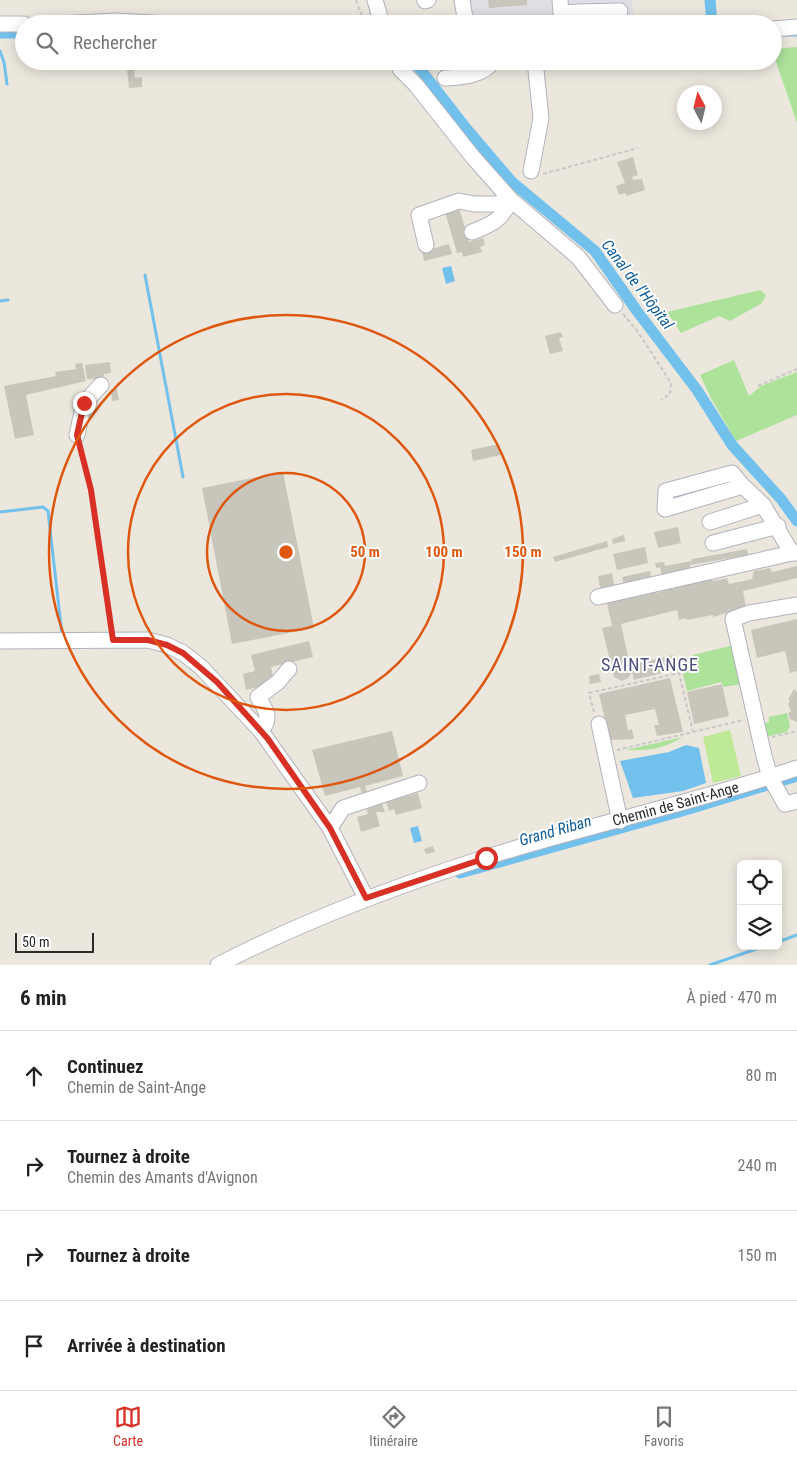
<!DOCTYPE html>
<html lang="fr">
<meta charset="utf-8">
<style>
:root{--surface:#fff;--page:#f6f6f6;--text:#222;--muted:#767676;--line:#e0e0e0;--accent:#d93025}
body{margin:0;font-family:"Roboto Condensed",sans-serif;background:var(--page);color:var(--text)}
.controls{position:absolute;right:15px;bottom:15px;display:grid;overflow:hidden;border-radius:8px;box-shadow:0 2px 12px #0003}
.controls button{width:45px;height:45px;display:grid;place-items:center;padding:0;border:0;border-bottom:1px solid var(--line);background:var(--surface);color:var(--text);font:25px sans-serif}
.compass{position:absolute;left:677px;top:85px;width:45px;height:45px;border-radius:50%;background:var(--surface);box-shadow:0 2px 12px #0003;rotate:353deg}
.scale{position:absolute;left:15px;bottom:12px;width:79px;box-sizing:border-box;padding-left:5px;border:2px solid #2b2b2b;border-top:0;font-size:14px;line-height:18px;white-space:nowrap;color:#2b2b2b;-webkit-text-stroke:4px #fff;paint-order:stroke}
.stop{position:absolute;width:15px;height:15px;margin:-11px;border:4px solid #d93025;border-radius:50%;background:#fff}
.stop.end{background:#d93025;border-color:#fff;box-shadow:0 1px 5px #0008}
.list{margin:0;padding:0;list-style:none}
h2{display:flex;justify-content:space-between;align-items:center;height:65px;margin:0;padding:0 20px;font-size:21px}
h2 small{font-size:16px;font-weight:400;color:var(--muted)}
.list li{display:grid;grid-template-columns:32px 1fr auto;gap:15px;align-items:center;box-sizing:border-box;height:90px;padding:0 20px;border-top:1px solid var(--line)}
.list b{display:block;font-size:19px;white-space:nowrap}
.list p{margin:0;font-size:16px;white-space:nowrap;color:var(--muted)}
.list em{font-size:16px;font-style:normal;color:var(--muted)}
.icon{flex:none;width:28px;height:28px;fill:none;stroke:currentColor;stroke-width:2;stroke-linecap:round;stroke-linejoin:round}
.map{position:relative;flex:none;width:797px;height:965px;overflow:hidden}
.search{position:absolute;background:var(--surface);box-shadow:0 2px 12px #0003;left:15px;right:15px;top:15px;height:55px;display:flex;align-items:center;gap:12px;box-sizing:border-box;padding:0 18px;border-radius:28px;color:var(--muted);font-size:19px}
.sheet{height:425px;background:var(--surface)}
nav{display:flex;justify-content:space-around;align-items:center;box-sizing:border-box;height:70px;border-top:1px solid var(--line);background:var(--surface);font-size:14px;color:var(--muted)}
nav a{display:grid;justify-items:center;gap:2px}
nav .on{color:var(--accent)}
.map>svg:first-child{display:block}
</style>
<div class="map">
<svg width="797" height="965" viewBox="0 0 797 965">
<rect width="100%" height="100%" fill="#ece7dd"/>
<!-- industrial -->
<path fill="#e0dde5" d="M 469,0 L 632,0 L 634,24 L 474,24 Z"/>
<!-- green -->
<g fill="#ace29a">
<path d="M 797,47 L 797,123 L 773,53 L 773,49 Z"/>
<path d="M 760,290 L 766,295 L 762,303 L 730,321 L 719,316 L 681,333 L 667,312 Z"/>
<path d="M 734,360 L 749,396 L 761,386 L 797,372 L 797,415 L 736,441 L 712,400 L 700,375 Z"/>
<path d="M 734,645 L 742,684 L 724,687 L 721,682 L 687,691 L 682,670 L 693,655 Z"/>
<path d="M 787,713 L 790,726 L 787,732 L 765,737 L 763,724 L 769,722 L 769,717 Z"/>
<path d="M 683,737 C 662,749 650,751 625,750 Z"/>
</g>
<!-- pitch -->
<path fill="#bee996" d="M 730,730 L 741,776 L 713,783 L 703,737 Z"/>
<!-- water -->
<g fill="#72c1ed">
<path d="M 451,266 L 455,281 L 446,284 L 442,268 Z"/>
<path d="M 686,745 L 699,748 L 706,783 L 683,791 L 633,798 L 620,761 L 669,752 Z"/>
<path d="M 418,826 L 422,841 L 414,843 L 410,828 Z"/>
</g>
<g fill="none" stroke-linecap="round" stroke-linejoin="round">
<!-- stream -->
<g stroke="#72c1ed" stroke-width="3">
<path d="M 786,35 L 797,35"/>
<path d="M 0,51 L 4,62 L 7,84"/>
<path d="M 145,275 L 183,477"/>
<path d="M 0,301 L 8,300"/>
<path d="M 0,512 L 43,507 L 48,511 L 62,635"/>
<path d="M 778,942 L 797,935"/>
<path d="M 710,965 L 765,946"/>
</g>
<!-- canal -->
<g stroke="#72c1ed" stroke-width="11">
<path d="M 710,0 L 712,24"/>
<path d="M 0,33 L 24,33"/>
<path d="M 414,61 L 466,128 L 512,182 L 595,251 L 637,311 L 697,390 L 732,445 L 781,499 L 797,521"/>
<path d="M 460,873 L 689,809 L 797,776"/>
</g>
</g>
<!-- building -->
<g fill="#c8c5bb">
<path d="M 488,0 L 527,0 L 527,5 L 489,8 Z"/>
<path d="M 127,69 L 134,69 L 135,78 L 142,77 L 142,87 L 129,88 Z"/>
<path d="M 633,157 L 638,175 L 632,177 L 633,180 L 642,179 L 645,190 L 626,196 L 626,193 L 619,195 L 616,186 L 625,183 L 617,162 Z"/>
<path d="M 459,208 L 469,242 L 483,238 L 485,245 L 480,247 L 482,252 L 463,257 L 462,252 L 457,253 L 445,212 Z"/>
<path d="M 449,244 L 452,254 L 424,261 L 422,252 Z"/>
<path d="M 561,332 L 563,337 L 559,338 L 563,351 L 550,354 L 545,336 Z"/>
<path d="M 110,362 L 111,373 L 104,374 L 102,379 L 87,379 L 85,365 Z"/>
<path d="M 82,363 L 86,381 L 26,395 L 34,435 L 15,439 L 4,386 L 56,376 L 55,372 L 76,369 L 75,364 Z"/>
<path d="M 117,389 L 119,400 L 112,401 L 111,390 Z"/>
<path d="M 499,444 L 501,455 L 473,461 L 471,450 Z"/>
<path d="M 283,472 L 314,628 L 232,644 L 202,488 Z"/>
<path d="M 678,527 L 681,543 L 658,548 L 654,532 Z"/>
<path d="M 624,535 L 625,541 L 613,544 L 612,539 Z"/>
<path d="M 607,541 L 608,547 L 555,562 L 553,557 Z"/>
<path d="M 645,547 L 648,563 L 617,570 L 613,554 Z"/>
<path d="M 747,549 L 748,555 L 690,565 L 691,571 L 662,577 L 660,567 L 656,568 L 655,563 L 664,562 L 665,566 L 692,561 L 692,559 Z"/>
<path d="M 797,566 L 797,578 L 743,591 L 746,607 L 713,617 L 713,615 L 687,620 L 686,618 L 679,620 L 677,610 L 621,624 L 630,665 L 673,655 L 674,659 L 672,664 L 665,664 L 666,672 L 634,680 L 632,672 L 628,678 L 622,681 L 614,677 L 602,628 L 612,626 L 606,599 L 656,589 L 656,593 L 664,591 L 664,587 L 670,586 L 671,589 L 675,589 L 675,585 L 709,578 L 713,581 L 727,578 L 729,584 L 752,579 L 754,571 L 770,568 L 772,572 Z"/>
<path d="M 650,571 L 652,581 L 624,587 L 622,577 Z"/>
<path d="M 612,573 L 615,589 L 601,593 L 598,576 Z"/>
<path d="M 797,619 L 797,671 L 790,673 L 785,651 L 757,658 L 751,630 Z"/>
<path d="M 309,641 L 313,657 L 271,667 L 274,683 L 246,690 L 243,674 L 255,671 L 251,655 Z"/>
<path d="M 599,674 L 601,682 L 590,684 L 589,676 Z"/>
<path d="M 670,678 L 683,732 L 657,736 L 654,725 L 659,725 L 655,709 L 625,715 L 628,730 L 632,729 L 634,739 L 610,740 L 599,694 Z"/>
<path d="M 722,684 L 729,716 L 694,724 L 687,692 Z"/>
<path d="M 794,689 L 797,692 L 797,722 L 790,719 L 788,713 L 791,711 L 788,704 L 790,701 L 788,700 Z"/>
<path d="M 392,731 L 403,776 L 365,786 L 367,792 L 362,793 L 360,787 L 325,796 L 312,750 Z"/>
<path d="M 418,793 L 422,808 L 396,815 L 394,809 L 389,811 L 386,802 Z"/>
<path d="M 382,803 L 385,812 L 376,812 L 380,826 L 361,832 L 357,817 L 368,814 L 366,807 L 370,806 L 370,808 Z"/>
<path d="M 433,846 L 435,852 L 426,854 L 424,849 Z"/>
</g>
<g fill="none" stroke-linecap="round" stroke-linejoin="round">
<!-- minor casing -->
<g stroke="#b1b2be" stroke-width="17">
<g id="minor">
<path d="M 375,0 L 382,24"/>
<path d="M 462,0 L 466,24"/>
<path d="M 560,0 L 561,13 L 579,12"/>
<path d="M 425,1 L 428,0"/>
<path d="M 0,24 L 24,24"/>
<path d="M 59,24 L 115,21 L 172,24"/>
<path d="M 580,24 L 579,12 L 620,11"/>
<path d="M 773,29 L 797,27"/>
<path d="M 396,61 L 401,70 L 416,85 L 472,156 L 511,200 L 578,257 L 615,305"/>
<path d="M 445,78 C 463,77 482,76 494,61"/>
<path d="M 531,171 L 541,118 L 535,61"/>
<path d="M 472,232 C 493,224 501,220 511,200"/>
<path d="M 426,245 L 419,215 L 459,201 L 474,204 L 496,204 L 511,200"/>
<path d="M 77,435 L 84,403 L 101,385"/>
<path d="M 743,486 L 732,473 L 666,491 L 665,509 L 743,486 L 763,505"/>
<path d="M 710,522 L 763,505 L 792,553 L 797,553"/>
<path d="M 713,543 L 778,526"/>
<path d="M 598,597 L 792,553"/>
<path d="M 797,605 L 749,613 L 733,619 L 764,756 L 770,777 L 785,804 L 797,801"/>
<path d="M 0,641 L 148,640 L 167,645 L 183,653 L 201,667 L 261,731 L 330,828 L 366,898"/>
<path d="M 599,724 L 620,821"/>
<path d="M 261,731 C 272,718 266,710 258,697 L 278,682 L 289,669"/>
<path d="M 330,828 L 343,808 L 419,783"/>
<path id="s1" d="M 218,965 C 303,921 393,887 484,858 C 588,825 694,803 797,768"/>
</g>
</g>
<!-- path -->
<g stroke="#c8c8c8" stroke-width="2" stroke-dasharray="4 2.5" stroke-linecap="butt">
<path d="M 356,0 L 365,24"/>
<path d="M 543,174 L 638,148"/>
<path d="M 623,314 L 638,332 L 671,383 L 670,394 L 661,400"/>
<path d="M 758,386 L 797,369"/>
<path d="M 80,446 L 91,490 L 112,628"/>
<path d="M 594,712 L 589,693 L 679,673 L 693,732 L 617,750"/>
<path d="M 693,732 L 744,720"/>
<path d="M 772,737 L 794,732 L 797,734"/>
</g>
<!-- minor -->
<use href="#minor" stroke="#fff" stroke-width="15"/>
</g>
<g fill="none" stroke-linecap="round" stroke-linejoin="round">
<!-- route -->
<path stroke="#d93025" stroke-width="6" d="M 84,403 L 77,435 L 91,490 L 113,640 L 148,640 L 167,645 L 183,653 L 217,682 L 268,739 L 330,828 L 366,898 L 486,858"/>
</g>
<!-- distance rings -->
<g fill="none" stroke="#df570e" stroke-width="2.5">
<circle cx="286" cy="552" r="79"/>
<circle cx="286" cy="552" r="158"/>
<circle cx="286" cy="552" r="237"/>
</g>
<g text-anchor="middle" stroke-width="4" stroke-linejoin="round" paint-order="stroke">
<!-- street labels -->
<g font-size="15" fill="#2b2b2b" stroke="#fff">
<text dy="5" stroke="none"><textPath href="#s1" startOffset="486">Chemin de Saint-Ange</textPath></text>
</g>
<!-- water labels -->
<g font-size="16" font-style="italic" fill="#105e9a" stroke="#fff">
<text transform="translate(638 284) rotate(53)" y="6">Canal de l'Hôpital</text>
<text transform="translate(555 830) rotate(-16)" y="6">Grand Riban</text>
</g>
<!-- quarter labels -->
<g font-size="18" letter-spacing="1" fill="#4c507b" stroke="#fff">
<text x="650" y="671">SAINT-ANGE</text>
</g>
</g>
<circle cx="286" cy="552" r="8" fill="#df570e" stroke="#fff" stroke-width="2.5"/>
<g font-size="15" text-anchor="middle" font-weight="bold" fill="#df570e" stroke="#fff" stroke-width="4" stroke-linejoin="round" paint-order="stroke">
<text x="365" y="557">50 m</text>
<text x="444" y="557">100 m</text>
<text x="523" y="557">150 m</text>
</g>
</svg>
<div class="controls">
<button><svg class="icon" aria-label="locate" viewBox="0 0 24 24"><circle cx="12" cy="12" r="6"/><path d="M12 2v4M12 18v4M2 12h4M18 12h4"/></svg></button>
<button><svg class="icon" aria-label="layers" viewBox="0 0 24 24"><path d="M12 4l9 5-9 5-9-5zM3 14l9 5 9-5"/></svg></button>
</div>
<svg class="compass" viewBox="-18 -18 36 36"><path d="M0-13l5 13h-10z" fill="#e53935"/><path d="M0 13l5-13h-10z" fill="#767676"/></svg>
<div class="scale">50 m</div>
<div class="stop" style="left:486px;top:858px"></div>
<div class="stop end" style="left:84px;top:403px"></div>
<div class="search"><svg class="icon" aria-label="search" viewBox="0 0 24 24"><circle cx="10" cy="10" r="6"/><path d="M15 15l6 6"/></svg>Rechercher</div>
</div>
<section class="sheet">
<h2>6 min<small>À pied · 470 m</small></h2>
<ul class="list">
<li><svg class="icon" aria-label="ahead" viewBox="0 0 24 24"><path d="M12 20V5M6 11l6-6 6 6"/></svg><div><b>Continuez</b><p>Chemin de Saint-Ange</p></div><em>80 m</em></li>
<li><svg class="icon" aria-label="right" viewBox="0 0 24 24"><path d="M7 20v-9h11M14 6l5 5-5 5"/></svg><div><b>Tournez à droite</b><p>Chemin des Amants d'Avignon</p></div><em>240 m</em></li>
<li><svg class="icon" aria-label="right" viewBox="0 0 24 24"><path d="M7 20v-9h11M14 6l5 5-5 5"/></svg><div><b>Tournez à droite</b></div><em>150 m</em></li>
<li><svg class="icon" aria-label="arrive" viewBox="0 0 24 24"><path d="M6 21V4h12l-3 4 3 4H6"/></svg><div><b>Arrivée à destination</b></div></li>
</ul>
</section>
<nav>
<a class="on"><svg class="icon" aria-label="map" viewBox="0 0 24 24"><path d="M3 6l6-2 6 2 6-2v14l-6 2-6-2-6 2zM9 4v14M15 6v14"/></svg>Carte</a>
<a><svg class="icon" aria-label="directions" viewBox="0 0 24 24"><path d="M12 3l9 9-9 9-9-9zM9 14v-3h6M13 9l2 2-2 2"/></svg>Itinéraire</a>
<a><svg class="icon" aria-label="saved" viewBox="0 0 24 24"><path d="M7 4h10v16l-5-4-5 4z"/></svg>Favoris</a>
</nav>
